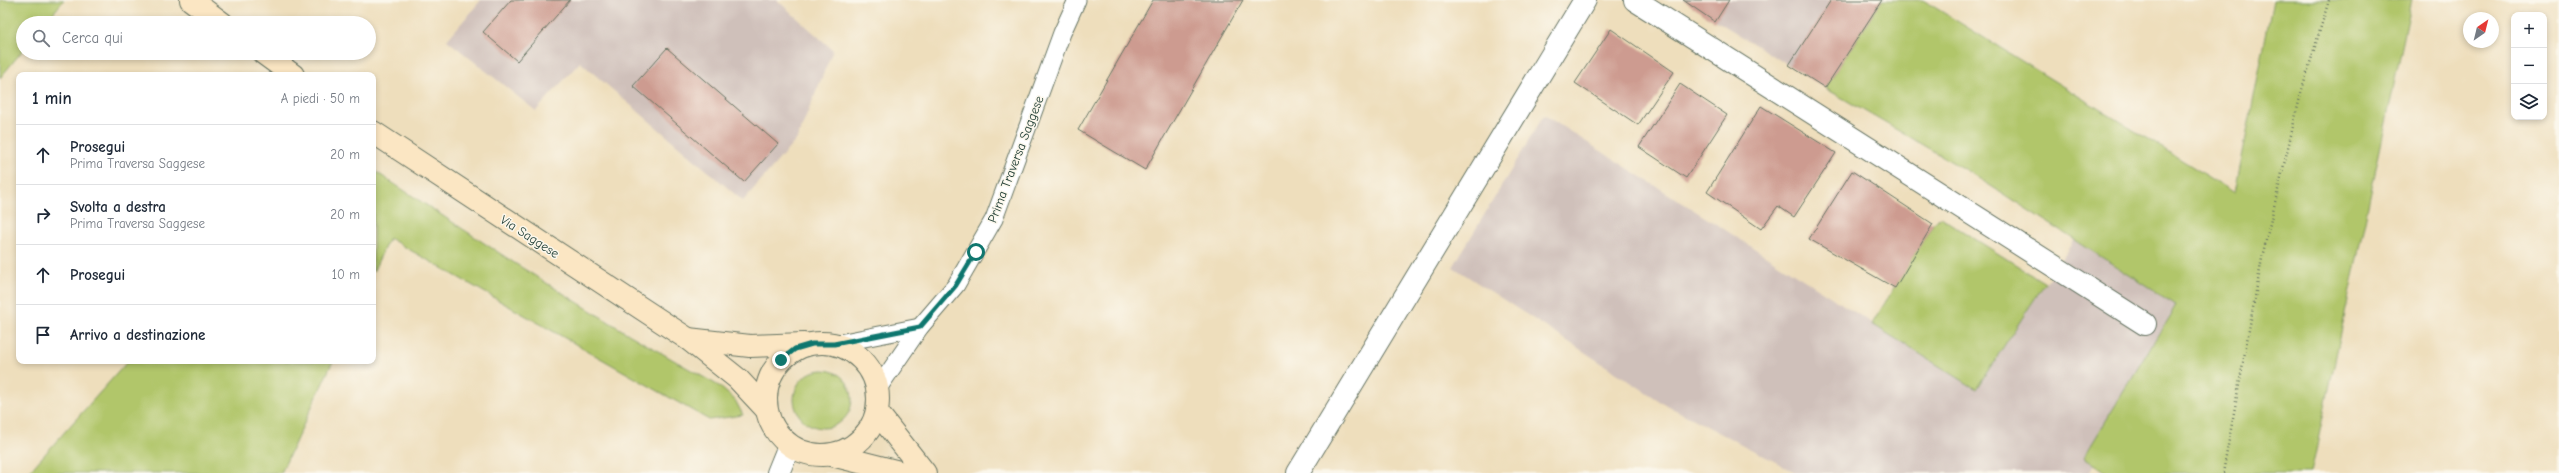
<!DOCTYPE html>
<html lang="it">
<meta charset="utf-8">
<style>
:root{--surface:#fff;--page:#f2f2f3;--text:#1f2937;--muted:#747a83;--line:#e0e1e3}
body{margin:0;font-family:"Comic Neue",sans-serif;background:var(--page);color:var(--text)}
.controls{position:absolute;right:12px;top:12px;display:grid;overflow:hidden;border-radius:8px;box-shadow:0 2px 6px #0003}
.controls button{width:36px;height:36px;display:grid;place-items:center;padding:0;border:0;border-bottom:1px solid var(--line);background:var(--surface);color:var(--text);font:20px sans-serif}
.compass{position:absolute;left:2463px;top:12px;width:36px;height:36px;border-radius:50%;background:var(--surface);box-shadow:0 2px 6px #0003;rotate:35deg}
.stop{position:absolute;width:12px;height:12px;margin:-9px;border:3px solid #0f766e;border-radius:50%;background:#fff}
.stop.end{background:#0f766e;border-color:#fff;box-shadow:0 1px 4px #0008}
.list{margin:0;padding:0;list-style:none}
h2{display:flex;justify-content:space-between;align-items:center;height:52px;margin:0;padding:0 16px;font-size:17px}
h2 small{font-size:13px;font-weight:400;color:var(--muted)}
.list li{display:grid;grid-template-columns:26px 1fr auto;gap:12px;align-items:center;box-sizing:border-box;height:60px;padding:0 16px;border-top:1px solid var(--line)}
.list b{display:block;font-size:15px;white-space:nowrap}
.list p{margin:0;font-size:13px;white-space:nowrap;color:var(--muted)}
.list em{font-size:13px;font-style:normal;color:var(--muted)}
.icon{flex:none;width:22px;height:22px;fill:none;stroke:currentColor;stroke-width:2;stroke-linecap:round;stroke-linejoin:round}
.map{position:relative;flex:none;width:2559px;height:473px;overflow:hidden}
.search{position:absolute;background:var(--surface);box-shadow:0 2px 6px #0003;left:16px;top:16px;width:360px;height:44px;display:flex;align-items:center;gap:10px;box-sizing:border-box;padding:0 14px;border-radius:22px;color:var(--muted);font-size:15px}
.panel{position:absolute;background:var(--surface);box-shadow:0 2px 6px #0003;left:16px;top:72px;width:360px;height:292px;border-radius:8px}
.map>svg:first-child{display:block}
</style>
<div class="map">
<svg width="2559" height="473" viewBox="0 0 2559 473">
<rect width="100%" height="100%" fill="#fbf7ec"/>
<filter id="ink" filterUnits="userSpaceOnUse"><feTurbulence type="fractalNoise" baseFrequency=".025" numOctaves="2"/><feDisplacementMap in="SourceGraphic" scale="8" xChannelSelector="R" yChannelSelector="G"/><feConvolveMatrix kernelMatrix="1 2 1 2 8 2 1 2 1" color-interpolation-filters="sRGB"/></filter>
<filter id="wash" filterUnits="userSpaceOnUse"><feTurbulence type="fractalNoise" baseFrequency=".012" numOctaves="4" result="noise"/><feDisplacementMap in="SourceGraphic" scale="16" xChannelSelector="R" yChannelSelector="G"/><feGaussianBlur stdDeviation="0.9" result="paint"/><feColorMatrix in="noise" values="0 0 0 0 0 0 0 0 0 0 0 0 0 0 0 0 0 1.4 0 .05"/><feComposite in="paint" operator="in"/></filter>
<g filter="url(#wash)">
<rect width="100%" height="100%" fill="#eedebc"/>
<!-- industrial -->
<g fill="#cfc0ba">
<path d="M 481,0 L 777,0 L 833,50 L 797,139 L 743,201 L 580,62 L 536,111 L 447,40 Z"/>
<path d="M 1683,0 L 1882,0 L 1825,88 Z"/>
<path d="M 1544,115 L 1976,389 L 2074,240 L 2176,305 L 2084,457 L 2095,464 L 2089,473 L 1797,473 L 1666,405 L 1453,267 Z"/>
</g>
<!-- green -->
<g fill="#b1c66a" stroke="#68824f">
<path d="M 0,0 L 64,0 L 45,23 L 23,23 L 23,50 L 0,78 Z"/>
<path d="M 1882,0 L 1923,0 L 2235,193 L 2273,0 L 2412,0 L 2311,473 L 2108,473 L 2084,457 L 2176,305 L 1969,172 L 1825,88 Z"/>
<path d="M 373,170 L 516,264 L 630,335 L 719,386 L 735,400 L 743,415 L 709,420 L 389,238 L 373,272 Z"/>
<path d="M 1940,217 L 2045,283 L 1976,389 L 1872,324 L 1933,224 Z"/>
<path d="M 128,361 L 333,361 L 281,473 L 28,473 Z"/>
<circle cx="823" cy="399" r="29"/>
</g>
<g id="blocks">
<!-- building -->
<g fill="#cd9b90">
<path d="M 511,0 L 570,0 L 517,61 L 483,32 Z"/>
<path d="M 1153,0 L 1243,0 L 1145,170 L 1078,130 Z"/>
<path d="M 1683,0 L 1729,0 L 1715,22 Z"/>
<path d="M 1831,0 L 1882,0 L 1825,88 L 1789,65 Z"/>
<path d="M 1611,29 L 1674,72 L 1638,125 L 1575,83 Z"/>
<path d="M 667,48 L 778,144 L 744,182 L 633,86 Z"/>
<path d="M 1680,84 L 1727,115 L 1686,178 L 1639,147 Z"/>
<path d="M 1761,106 L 1836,153 L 1794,217 L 1778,206 L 1761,229 L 1707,192 Z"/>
<path d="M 1852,171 L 1933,224 L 1895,288 L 1809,239 Z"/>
</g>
</g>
</g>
<g filter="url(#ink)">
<use href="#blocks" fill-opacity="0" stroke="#677564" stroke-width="1"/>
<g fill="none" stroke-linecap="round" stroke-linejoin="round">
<!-- service casing -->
<g stroke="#677564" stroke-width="19">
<g id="service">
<path d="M 834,344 L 920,327"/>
<path d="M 877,390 L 920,327 L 956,285 L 994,219 L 1062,33 L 1077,0"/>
</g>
</g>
<!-- minor casing -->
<g stroke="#677564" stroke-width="24">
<g id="minor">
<path d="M 1635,0 L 2145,324"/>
<path d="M 778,473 L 789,446"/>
<path d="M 1298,473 L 1585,0"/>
</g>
</g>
<!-- secondary casing -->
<g stroke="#677564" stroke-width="24">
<g id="secondary">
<path d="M 191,0 L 222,23"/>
<path d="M 263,53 L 293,75"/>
<path d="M 373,132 L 688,339 L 738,379 L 766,409"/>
<path d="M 688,339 L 750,346 L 804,344"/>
<circle cx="822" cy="399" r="56"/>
<path d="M 877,412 L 925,473"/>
<path d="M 832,455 L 903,473"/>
</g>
</g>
<!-- path -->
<path stroke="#677564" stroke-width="2.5" stroke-dasharray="1 3" stroke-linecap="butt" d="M 2223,473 L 2263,253 L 2301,93 L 2329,0"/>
<!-- service -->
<use href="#service" stroke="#fff" stroke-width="17"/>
<!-- minor -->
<use href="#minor" stroke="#fff" stroke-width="22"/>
<!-- secondary -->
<use href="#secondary" stroke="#fbe6c3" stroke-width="22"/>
</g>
</g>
<g fill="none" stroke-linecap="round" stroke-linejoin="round" filter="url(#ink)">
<!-- route -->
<path stroke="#0f766e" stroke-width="5" d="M 781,360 L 795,349 L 812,344 L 834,344 L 920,327 L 956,285 L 976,252"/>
</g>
<g text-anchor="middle" stroke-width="3" stroke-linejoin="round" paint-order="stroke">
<!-- street labels -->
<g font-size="13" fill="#1f3d34" stroke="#fbf7ec">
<text transform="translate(1015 159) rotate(-69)" y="5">Prima Traversa Saggese</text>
<text transform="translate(530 236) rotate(33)" y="5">Via Saggese</text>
</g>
</g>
</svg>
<div class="controls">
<button>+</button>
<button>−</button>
<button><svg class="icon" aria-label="layers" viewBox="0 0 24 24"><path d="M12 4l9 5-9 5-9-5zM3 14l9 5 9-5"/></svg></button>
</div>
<svg class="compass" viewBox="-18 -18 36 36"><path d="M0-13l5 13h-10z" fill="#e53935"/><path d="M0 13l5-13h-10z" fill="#747a83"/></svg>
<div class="stop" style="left:976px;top:252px"></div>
<div class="stop end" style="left:781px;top:360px"></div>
<div class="search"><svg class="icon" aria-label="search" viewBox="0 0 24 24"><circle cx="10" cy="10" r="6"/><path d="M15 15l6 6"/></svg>Cerca qui</div>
<section class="panel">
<h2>1 min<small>A piedi · 50 m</small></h2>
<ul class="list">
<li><svg class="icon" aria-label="ahead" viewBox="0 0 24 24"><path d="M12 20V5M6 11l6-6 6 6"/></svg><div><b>Prosegui</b><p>Prima Traversa Saggese</p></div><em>20 m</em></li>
<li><svg class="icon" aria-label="right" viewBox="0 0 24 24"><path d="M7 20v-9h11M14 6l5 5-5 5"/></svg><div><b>Svolta a destra</b><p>Prima Traversa Saggese</p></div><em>20 m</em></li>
<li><svg class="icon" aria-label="ahead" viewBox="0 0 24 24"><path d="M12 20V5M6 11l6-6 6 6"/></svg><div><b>Prosegui</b></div><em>10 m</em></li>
<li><svg class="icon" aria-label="arrive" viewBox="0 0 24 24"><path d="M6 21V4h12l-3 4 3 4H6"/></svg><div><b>Arrivo a destinazione</b></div></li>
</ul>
</section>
</div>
